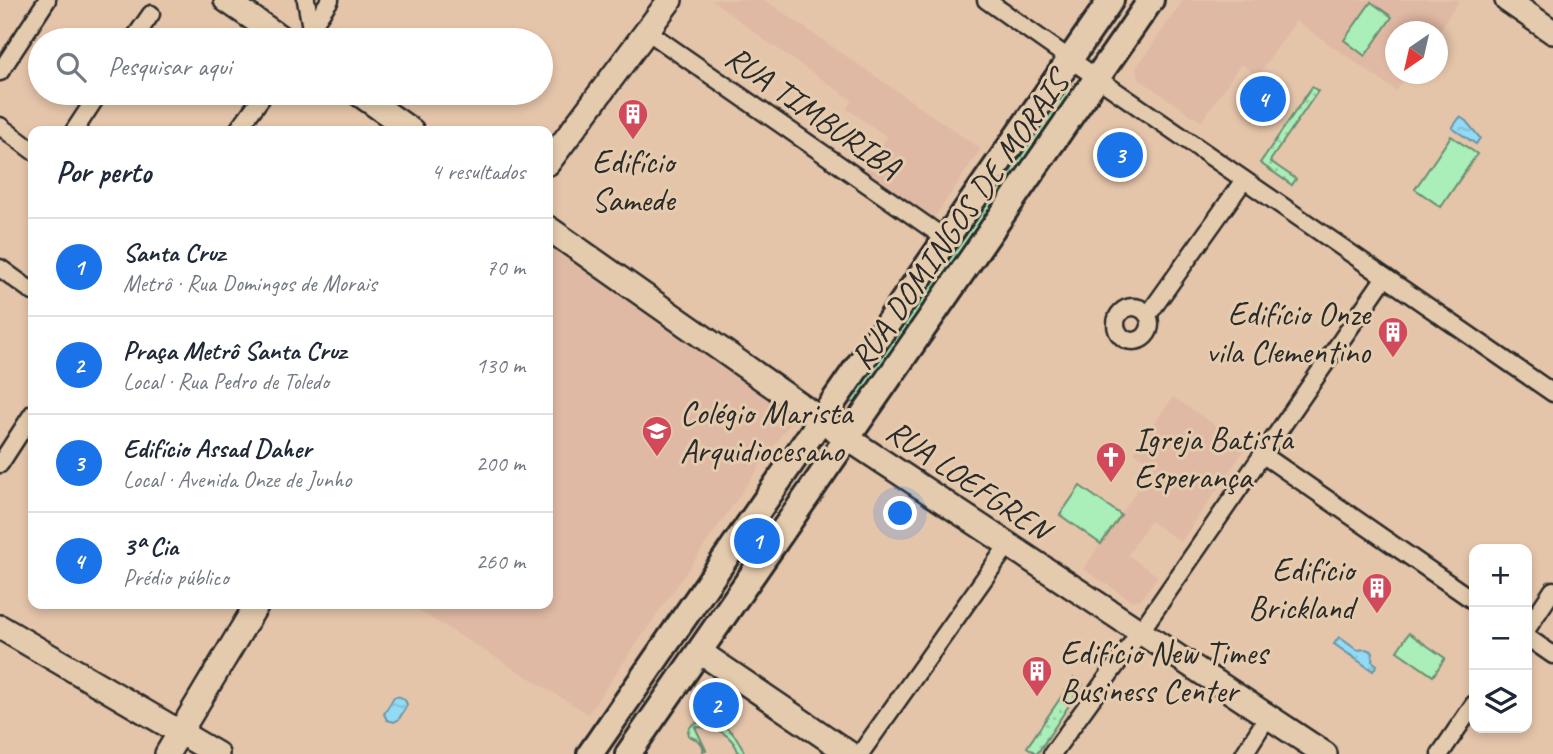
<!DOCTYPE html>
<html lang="pt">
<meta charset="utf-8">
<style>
:root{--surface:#fff;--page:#f2f2f3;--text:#1f2937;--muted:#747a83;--line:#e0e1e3;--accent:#1a73e8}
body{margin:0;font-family:Caveat,sans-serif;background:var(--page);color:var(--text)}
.controls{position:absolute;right:21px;bottom:21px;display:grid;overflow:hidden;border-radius:14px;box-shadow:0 4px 10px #0003}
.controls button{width:63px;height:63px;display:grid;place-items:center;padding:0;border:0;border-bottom:2px solid var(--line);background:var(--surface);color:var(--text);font:35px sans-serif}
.compass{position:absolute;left:1385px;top:21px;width:63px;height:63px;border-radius:50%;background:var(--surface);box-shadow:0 4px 10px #0003;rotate:214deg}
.you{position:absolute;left:901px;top:514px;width:24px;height:24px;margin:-18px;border:5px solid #fff;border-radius:50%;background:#1a73e8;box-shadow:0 0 0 10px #1a73e833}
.badge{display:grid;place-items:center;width:46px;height:46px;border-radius:50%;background:var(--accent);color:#fff;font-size:23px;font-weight:700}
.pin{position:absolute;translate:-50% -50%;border:4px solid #fff;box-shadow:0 2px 7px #0006}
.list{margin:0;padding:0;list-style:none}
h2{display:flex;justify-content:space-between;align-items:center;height:91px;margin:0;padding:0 28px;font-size:30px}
h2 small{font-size:23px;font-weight:400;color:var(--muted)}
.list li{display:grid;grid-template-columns:46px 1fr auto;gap:21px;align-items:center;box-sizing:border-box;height:98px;padding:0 28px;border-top:2px solid var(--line)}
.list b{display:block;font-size:26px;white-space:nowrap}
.list p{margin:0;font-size:23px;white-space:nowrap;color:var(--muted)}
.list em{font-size:23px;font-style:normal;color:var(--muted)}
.icon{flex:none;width:38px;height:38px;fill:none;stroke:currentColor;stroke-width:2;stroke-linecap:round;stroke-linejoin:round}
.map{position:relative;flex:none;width:1553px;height:754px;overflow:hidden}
.search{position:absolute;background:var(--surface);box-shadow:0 4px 10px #0003;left:28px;top:28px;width:525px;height:77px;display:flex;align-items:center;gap:18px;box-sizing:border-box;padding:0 24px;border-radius:38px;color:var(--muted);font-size:26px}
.panel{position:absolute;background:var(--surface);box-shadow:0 4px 10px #0003;left:28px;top:126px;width:525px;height:483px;border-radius:14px}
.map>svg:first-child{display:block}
</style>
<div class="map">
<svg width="1553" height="754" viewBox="0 0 1553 754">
<defs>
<pattern id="grass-dots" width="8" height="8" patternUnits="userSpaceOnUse" patternTransform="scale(1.75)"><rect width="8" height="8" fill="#aaeeb9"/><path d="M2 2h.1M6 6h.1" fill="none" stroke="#92cc9f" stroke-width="1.8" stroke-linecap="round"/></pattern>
<pattern id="water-ripples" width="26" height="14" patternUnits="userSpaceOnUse" patternTransform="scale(1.75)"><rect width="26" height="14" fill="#93daf5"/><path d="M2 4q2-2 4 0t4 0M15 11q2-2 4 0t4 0" fill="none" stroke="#7fbbd2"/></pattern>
</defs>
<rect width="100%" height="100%" fill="#e5c5aa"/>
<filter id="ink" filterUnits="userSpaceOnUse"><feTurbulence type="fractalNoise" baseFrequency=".0143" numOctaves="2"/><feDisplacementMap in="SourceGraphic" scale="14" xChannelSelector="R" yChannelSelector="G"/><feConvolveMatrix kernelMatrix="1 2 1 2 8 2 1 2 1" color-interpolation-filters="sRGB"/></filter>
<g filter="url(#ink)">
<!-- built -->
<g fill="#e0b9a4">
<path d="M 712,0 L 765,0 L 981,149 L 934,218 L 931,219 L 864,172 L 887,137 L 847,109 L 852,100 L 763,39 Z"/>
<path d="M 1183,0 L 1460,0 L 1438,32 L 1396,32 L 1396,74 L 1409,74 L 1396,91 L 1296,21 L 1258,76 L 1241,64 L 1201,122 L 1139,79 L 1136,68 Z"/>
<path d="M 548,246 L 791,415 L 792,420 L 588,714 L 408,604 L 548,604 Z"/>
<path d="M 1173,397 L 1247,446 L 1181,542 L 1150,521 L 1128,555 L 1158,576 L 1141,599 L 1132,601 L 1083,569 L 1154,466 L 1134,452 Z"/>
</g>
<!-- grass -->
<g fill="url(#grass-dots)" stroke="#6a8c72" stroke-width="2">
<path d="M 1312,87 L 1318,91 L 1270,161 L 1296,179 L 1292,185 L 1260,163 Z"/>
<path d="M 1068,88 L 1072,91 L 855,404 L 851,401 Z"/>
<path d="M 1074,678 L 1083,684 L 1037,754 L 1027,747 Z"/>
<path d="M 696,723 C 723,721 735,729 745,754 L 739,754 C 732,733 716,727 695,727 L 706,750 L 703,751 C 705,743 696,739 689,736 L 688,730 L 692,725 Z"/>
</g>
<!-- pitch -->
<g fill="#aaeeb9" stroke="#6a8c72" stroke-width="2">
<path d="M 1371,2 L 1392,17 L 1365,56 L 1344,40 Z"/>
<path d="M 1451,136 L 1477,154 L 1441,207 L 1415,189 Z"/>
<path d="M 1080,486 L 1121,515 L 1101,544 L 1060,515 Z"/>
<path d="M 1409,633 L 1445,658 L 1433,676 L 1397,651 Z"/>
</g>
<!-- water -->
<g fill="url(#water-ripples)" stroke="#6994a4" stroke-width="2">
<path d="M 1460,117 L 1466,121 L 1480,138 L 1476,144 L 1452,128 Z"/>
<path d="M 1339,637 L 1357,650 C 1363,649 1369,648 1373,653 L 1372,661 L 1377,665 L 1373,671 L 1334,644 Z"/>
<path d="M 394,697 C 400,695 406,699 407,705 L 399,719 L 394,722 L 387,720 L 384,714 Z"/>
</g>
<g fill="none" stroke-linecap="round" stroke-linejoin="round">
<!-- street casing -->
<g stroke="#2b2b2b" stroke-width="21">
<g id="street">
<path d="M 306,0 L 311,28"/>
<path d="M 986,0 L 1097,78 L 1553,393"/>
<path d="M 647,31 L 946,239"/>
<path d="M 133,40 L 151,14"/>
<path d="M 302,40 L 330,0"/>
<path d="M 0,72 L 47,0"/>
<path d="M 0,126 L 33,151"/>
<path d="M 74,131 L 99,93"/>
<path d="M 237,131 L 265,93"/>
<path d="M 0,268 L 33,292"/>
<circle cx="1133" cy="324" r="17"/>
<path d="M 1148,315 L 1244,180"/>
<path d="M 1262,454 L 1474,601"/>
<path d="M 0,464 L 33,413"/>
<path d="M 1527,629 L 1553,590"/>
<path d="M 1527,637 L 1553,655"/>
<path d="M 860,754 L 1008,545"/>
<path d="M 1052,754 L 1140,632 L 1385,277"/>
<path d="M 1244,754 L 1268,716"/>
<path d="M 1440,754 L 1474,704"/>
</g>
</g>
<!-- secondary casing -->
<g stroke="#2b2b2b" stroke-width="28">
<g id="secondary">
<path d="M 226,0 L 284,40"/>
<path d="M 1507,0 L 1553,32"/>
<path d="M 358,93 L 412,131"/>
<path d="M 548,163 L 670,0"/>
<path d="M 548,228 L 847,438 L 1325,754"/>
<path d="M 0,627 L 217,754"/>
<path d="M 700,652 L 850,754"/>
<path d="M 167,754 L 257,604"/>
</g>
</g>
<!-- primary casing -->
<g stroke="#2b2b2b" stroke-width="30">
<g id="primary">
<path d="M 590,754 L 1111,0"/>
<path d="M 628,754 L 1151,0"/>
</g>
</g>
<!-- street -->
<use href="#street" stroke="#e5cbad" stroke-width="16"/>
<!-- secondary -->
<use href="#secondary" stroke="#e5cbad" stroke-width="23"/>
<!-- primary -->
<use href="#primary" stroke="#e5cbad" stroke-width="24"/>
</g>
</g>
<!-- icons -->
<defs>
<g id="building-pin" transform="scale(1.575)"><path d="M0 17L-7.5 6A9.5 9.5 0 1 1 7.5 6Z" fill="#d1495b" stroke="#e5cbad"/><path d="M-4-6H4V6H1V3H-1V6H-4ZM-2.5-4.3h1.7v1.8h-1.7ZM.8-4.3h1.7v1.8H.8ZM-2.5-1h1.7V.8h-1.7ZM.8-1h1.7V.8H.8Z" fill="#fff"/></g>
<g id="school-pin" transform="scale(1.575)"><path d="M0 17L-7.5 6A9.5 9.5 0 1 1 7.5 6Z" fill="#d1495b" stroke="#e5cbad"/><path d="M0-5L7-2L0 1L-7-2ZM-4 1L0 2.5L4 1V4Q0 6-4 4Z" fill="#fff"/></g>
<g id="church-pin" transform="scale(1.575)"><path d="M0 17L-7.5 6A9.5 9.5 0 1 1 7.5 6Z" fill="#d1495b" stroke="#e5cbad"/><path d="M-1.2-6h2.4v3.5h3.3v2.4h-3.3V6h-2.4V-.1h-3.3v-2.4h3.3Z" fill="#fff"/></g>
</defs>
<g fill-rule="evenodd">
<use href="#building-pin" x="633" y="114"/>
<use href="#building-pin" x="1393" y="332"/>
<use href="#school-pin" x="657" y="431"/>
<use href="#church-pin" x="1111" y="457"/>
<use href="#building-pin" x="1377" y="588"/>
<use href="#building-pin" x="1037" y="671"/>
</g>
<g text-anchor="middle" stroke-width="6" stroke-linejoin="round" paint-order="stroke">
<!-- street labels -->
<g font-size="33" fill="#2b2b2b" stroke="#e5cbad">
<text transform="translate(814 111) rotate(35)" y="12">RUA TIMBURIBA</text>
<text transform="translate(958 220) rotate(-55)" y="12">RUA DOMINGOS DE MORAIS</text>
<text transform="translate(969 479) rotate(34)" y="12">RUA LOEFGREN</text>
</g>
<!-- poi labels -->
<g font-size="33" fill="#2b2b2b" stroke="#e5cbad" text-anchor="start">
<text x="633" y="173" text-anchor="middle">Edifício<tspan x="633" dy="38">Samede</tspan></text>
<text x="1370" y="325" text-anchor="end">Edifício Onze<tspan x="1370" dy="38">vila Clementino</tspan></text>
<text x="680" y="424">Colégio Marista<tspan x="680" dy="38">Arquidiocesano</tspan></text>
<text x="1134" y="450">Igreja Batista<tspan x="1134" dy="38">Esperança</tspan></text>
<text x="1354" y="581" text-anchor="end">Edifício<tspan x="1354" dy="38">Brickland</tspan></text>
<text x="1060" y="664">Edifício New Times<tspan x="1060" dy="38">Business Center</tspan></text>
</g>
</g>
</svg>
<div class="controls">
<button>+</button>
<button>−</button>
<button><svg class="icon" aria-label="layers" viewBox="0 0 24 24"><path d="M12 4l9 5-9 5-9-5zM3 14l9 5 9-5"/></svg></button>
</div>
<svg class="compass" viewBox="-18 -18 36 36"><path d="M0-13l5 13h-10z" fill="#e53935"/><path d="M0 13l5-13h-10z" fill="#747a83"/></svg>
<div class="you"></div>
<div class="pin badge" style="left:757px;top:541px">1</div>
<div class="pin badge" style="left:716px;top:705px">2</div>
<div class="pin badge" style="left:1120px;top:155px">3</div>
<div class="pin badge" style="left:1263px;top:99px">4</div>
<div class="search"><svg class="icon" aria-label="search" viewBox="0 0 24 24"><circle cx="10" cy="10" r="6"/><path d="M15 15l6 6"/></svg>Pesquisar aqui</div>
<section class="panel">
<h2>Por perto<small>4 resultados</small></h2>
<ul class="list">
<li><span class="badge">1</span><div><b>Santa Cruz</b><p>Metrô · Rua Domingos de Morais</p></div><em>70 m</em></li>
<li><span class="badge">2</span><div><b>Praça Metrô Santa Cruz</b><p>Local · Rua Pedro de Toledo</p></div><em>130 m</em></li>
<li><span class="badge">3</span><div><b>Edifício Assad Daher</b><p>Local · Avenida Onze de Junho</p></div><em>200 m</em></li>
<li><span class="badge">4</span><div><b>3ª Cia</b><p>Prédio público</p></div><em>260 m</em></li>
</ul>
</section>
</div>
